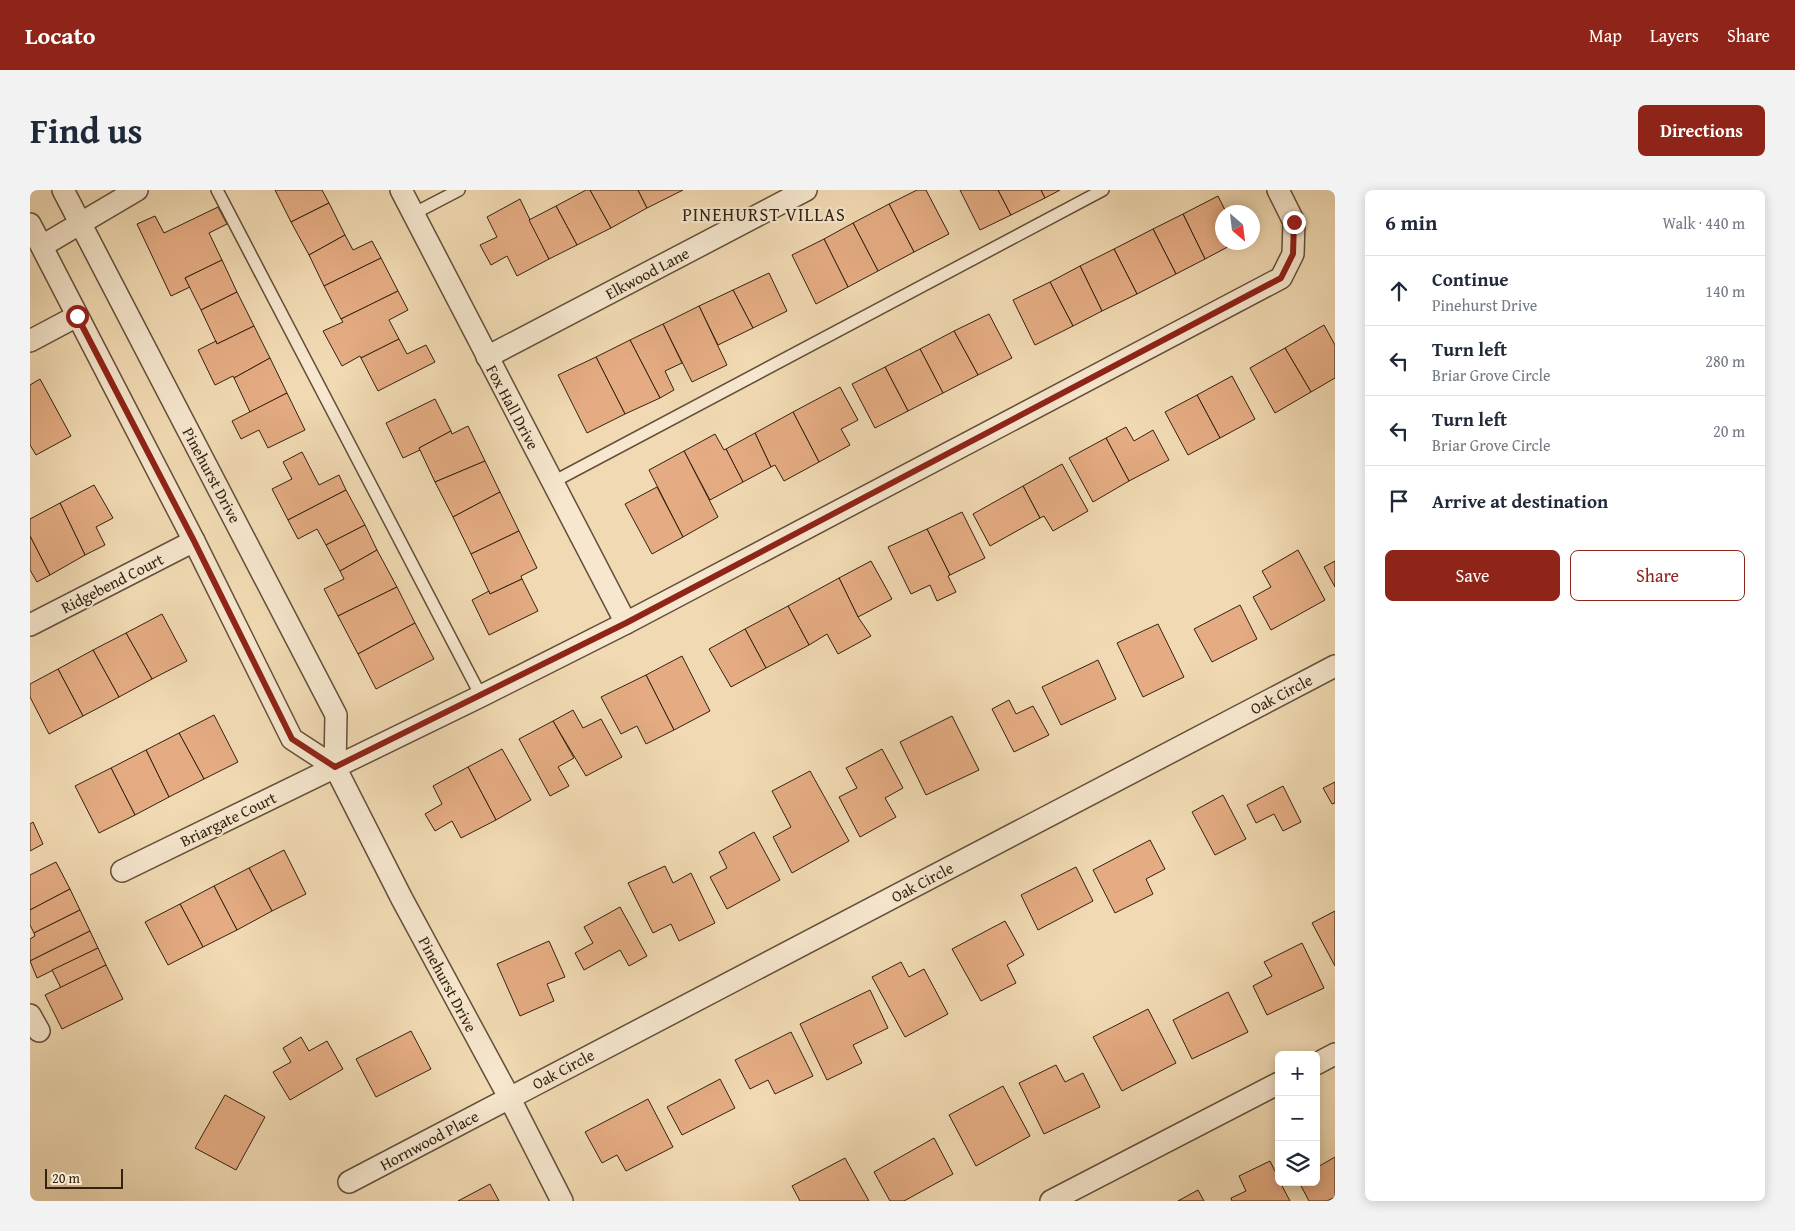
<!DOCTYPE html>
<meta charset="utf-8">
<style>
:root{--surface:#fff;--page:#f2f2f3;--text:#1f2937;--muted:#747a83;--line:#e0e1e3;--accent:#8f2418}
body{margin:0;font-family:"Gentium Book Plus",serif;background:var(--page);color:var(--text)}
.controls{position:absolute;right:15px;bottom:15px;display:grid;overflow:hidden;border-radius:8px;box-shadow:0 2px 12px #0003}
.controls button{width:45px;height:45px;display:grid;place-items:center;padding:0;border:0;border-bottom:1px solid var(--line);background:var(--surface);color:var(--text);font:25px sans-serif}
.compass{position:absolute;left:1185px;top:15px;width:45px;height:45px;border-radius:50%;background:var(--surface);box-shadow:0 2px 12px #0003;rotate:152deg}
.scale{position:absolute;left:15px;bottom:12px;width:78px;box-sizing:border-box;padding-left:5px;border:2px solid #342110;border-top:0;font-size:14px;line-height:18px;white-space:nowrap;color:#342110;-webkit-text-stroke:4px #f6e7ce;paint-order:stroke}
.stop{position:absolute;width:15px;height:15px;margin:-11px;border:4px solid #8f2418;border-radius:50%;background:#fff}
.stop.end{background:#8f2418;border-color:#fff;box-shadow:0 1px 5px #0008}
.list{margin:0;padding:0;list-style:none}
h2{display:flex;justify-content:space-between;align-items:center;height:65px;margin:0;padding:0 20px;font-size:21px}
h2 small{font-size:16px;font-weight:400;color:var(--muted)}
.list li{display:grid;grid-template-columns:32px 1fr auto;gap:15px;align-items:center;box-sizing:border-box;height:70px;padding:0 20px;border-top:1px solid var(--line)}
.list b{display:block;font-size:19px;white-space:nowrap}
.list p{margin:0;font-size:16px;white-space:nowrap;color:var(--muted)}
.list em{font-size:16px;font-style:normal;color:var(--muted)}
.actions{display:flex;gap:10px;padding:15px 20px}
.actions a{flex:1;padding:11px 0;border:1px solid var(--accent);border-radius:8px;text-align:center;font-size:18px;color:var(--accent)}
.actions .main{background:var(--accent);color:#fff}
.icon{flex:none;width:28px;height:28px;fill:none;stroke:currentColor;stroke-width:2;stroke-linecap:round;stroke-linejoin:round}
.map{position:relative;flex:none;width:1305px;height:1011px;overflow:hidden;border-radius:8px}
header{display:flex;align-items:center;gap:30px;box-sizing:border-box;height:70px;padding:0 25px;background:var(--accent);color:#fff}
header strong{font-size:24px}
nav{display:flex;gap:28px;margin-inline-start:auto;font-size:18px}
.intro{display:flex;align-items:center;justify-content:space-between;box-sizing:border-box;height:120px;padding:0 30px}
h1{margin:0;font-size:35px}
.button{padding:12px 22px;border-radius:8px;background:var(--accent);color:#fff;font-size:18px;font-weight:700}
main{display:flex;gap:30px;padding:0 30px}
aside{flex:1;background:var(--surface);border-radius:8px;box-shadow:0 2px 12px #0003}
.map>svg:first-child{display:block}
</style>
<header>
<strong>Locato</strong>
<nav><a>Map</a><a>Layers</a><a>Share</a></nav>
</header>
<div class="intro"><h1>Find us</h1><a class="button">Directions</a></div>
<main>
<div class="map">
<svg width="1305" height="1011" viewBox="0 0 1305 1011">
<rect width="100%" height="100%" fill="#f1dab3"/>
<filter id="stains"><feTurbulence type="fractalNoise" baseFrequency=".004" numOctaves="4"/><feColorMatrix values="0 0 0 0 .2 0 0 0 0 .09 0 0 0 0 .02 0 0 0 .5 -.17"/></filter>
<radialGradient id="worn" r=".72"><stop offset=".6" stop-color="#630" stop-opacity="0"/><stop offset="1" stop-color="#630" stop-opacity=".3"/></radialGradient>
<!-- building -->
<g fill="#e5ac83" stroke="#342110">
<path d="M 245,0 L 292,0 L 299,13 L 261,32 Z"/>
<path d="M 556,0 L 560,0 L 581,38 L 547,55 L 526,16 Z"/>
<path d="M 560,0 L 608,0 L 617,18 L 581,38 Z"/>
<path d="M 608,0 L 653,0 L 617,18 Z"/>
<path d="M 887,0 L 896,0 L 919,44 L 884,62 L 859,14 Z"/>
<path d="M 930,0 L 968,0 L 981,25 L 950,40 Z"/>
<path d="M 968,0 L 1011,0 L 1015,8 L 981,25 Z"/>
<path d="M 1011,0 L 1030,0 L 1015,8 Z"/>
<path d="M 1188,6 L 1196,22 L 1192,22 L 1192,52 L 1207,52 L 1175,69 L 1153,24 Z"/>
<path d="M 490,9 L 519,69 L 487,86 L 477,66 L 461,75 L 450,55 L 467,47 L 457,27 Z"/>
<path d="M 299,13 L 315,45 L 279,65 L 261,32 Z"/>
<path d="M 859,14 L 884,62 L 848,81 L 823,33 Z"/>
<path d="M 526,16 L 547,55 L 519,69 L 499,30 Z"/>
<path d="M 188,17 L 197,34 L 179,43 L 192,70 L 155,88 L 160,97 L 141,106 L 107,34 L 125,26 L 134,43 Z"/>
<path d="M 1153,24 L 1175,69 L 1146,84 L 1123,39 Z"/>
<path d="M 823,33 L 848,81 L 818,97 L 794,49 Z"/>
<path d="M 1123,39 L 1146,84 L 1107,104 L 1084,59 Z"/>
<path d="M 315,45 L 323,60 L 342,51 L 351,68 L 294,96 L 279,65 Z"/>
<path d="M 794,49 L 818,97 L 786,114 L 762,65 Z"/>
<path d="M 1084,59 L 1107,104 L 1072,121 L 1050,76 Z"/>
<path d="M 351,68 L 368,101 L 311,129 L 294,96 Z"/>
<path d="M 192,70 L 207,102 L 171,120 L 155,88 Z"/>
<path d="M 1050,76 L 1072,121 L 1043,136 L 1020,92 Z"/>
<path d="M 739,83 L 757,121 L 723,138 L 703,100 Z"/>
<path d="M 1020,92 L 1043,136 L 1005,155 L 983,110 Z"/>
<path d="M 703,100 L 723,138 L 688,155 L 669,116 Z"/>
<path d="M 368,101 L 378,120 L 359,130 L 369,149 L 331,168 L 330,166 L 312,176 L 293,141 L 313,132 L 311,129 Z"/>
<path d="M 207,102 L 224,136 L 187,154 L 171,120 Z"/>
<path d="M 669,116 L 697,175 L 662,192 L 633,134 Z"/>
<path d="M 959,124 L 982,168 L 948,185 L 924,141 Z"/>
<path d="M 633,134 L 652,173 L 635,181 L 644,200 L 630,208 L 600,150 Z"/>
<path d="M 1294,135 L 1305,155 L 1305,188 L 1281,202 L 1255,158 Z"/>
<path d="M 224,136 L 240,168 L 204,188 L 203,186 L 185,195 L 168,160 L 186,151 L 187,154 Z"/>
<path d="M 924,141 L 948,185 L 913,203 L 890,159 Z"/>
<path d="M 369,149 L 377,164 L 396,155 L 405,172 L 348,201 L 331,168 Z"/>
<path d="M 600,150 L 630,208 L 595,224 L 566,167 Z"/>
<path d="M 1255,158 L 1281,202 L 1245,223 L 1220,178 Z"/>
<path d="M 890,159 L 913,203 L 878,221 L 855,177 Z"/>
<path d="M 566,167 L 595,224 L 557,243 L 528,185 Z"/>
<path d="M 240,168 L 257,203 L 220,222 L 204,188 Z"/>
<path d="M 855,177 L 878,221 L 845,238 L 822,194 Z"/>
<path d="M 1202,186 L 1225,229 L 1190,248 L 1167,205 Z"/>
<path d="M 10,189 L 41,246 L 6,265 L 0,255 L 0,195 Z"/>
<path d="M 810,197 L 828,230 L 811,239 L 820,255 L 789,272 L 763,222 Z"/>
<path d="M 257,203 L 275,240 L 238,258 L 229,240 L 211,249 L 202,231 Z"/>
<path d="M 1167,205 L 1190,248 L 1158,265 L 1135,222 Z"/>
<path d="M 405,209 L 421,241 L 389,258 L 390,260 L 373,268 L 356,233 Z"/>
<path d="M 763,222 L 789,272 L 754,291 L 745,275 L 741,277 L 725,243 Z"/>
<path d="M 438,236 L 455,271 L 405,292 L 389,258 L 421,241 L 422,244 Z"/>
<path d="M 1096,237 L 1104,251 L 1123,240 L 1139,270 L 1099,291 L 1076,248 Z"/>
<path d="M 725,243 L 741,277 L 713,292 L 696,259 Z"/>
<path d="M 685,244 L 694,260 L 696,259 L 713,292 L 680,310 L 654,261 Z"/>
<path d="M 1076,248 L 1099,291 L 1063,312 L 1039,268 Z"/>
<path d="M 654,261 L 688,327 L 653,347 L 619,280 Z"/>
<path d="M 272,262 L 289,295 L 309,285 L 316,300 L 258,330 L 242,299 L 262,289 L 253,272 Z"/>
<path d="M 455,271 L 470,302 L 423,327 L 405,292 Z"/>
<path d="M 1032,274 L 1058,321 L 1023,341 L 1014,326 L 1010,328 L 993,296 Z"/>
<path d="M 64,295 L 83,328 L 66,337 L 75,355 L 55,365 L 30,313 Z"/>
<path d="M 993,296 L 1010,328 L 960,356 L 943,324 Z"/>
<path d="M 627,297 L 653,347 L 622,364 L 595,314 Z"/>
<path d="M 316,300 L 335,335 L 296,355 L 287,339 L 268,349 L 258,330 Z"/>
<path d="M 470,302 L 489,341 L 441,364 L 423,327 Z"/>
<path d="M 30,313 L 55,365 L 20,385 L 0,346 L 0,329 Z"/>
<path d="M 932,322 L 955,368 L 920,385 L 897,339 Z"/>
<path d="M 335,335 L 347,360 L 310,381 L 296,355 Z"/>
<path d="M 897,339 L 920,385 L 918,386 L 926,402 L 907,411 L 900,395 L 881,404 L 858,357 Z"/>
<path d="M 489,341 L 507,378 L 491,386 L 492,389 L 460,404 L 441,364 Z"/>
<path d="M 0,346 L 20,385 L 7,392 L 0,380 Z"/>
<path d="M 347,360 L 367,397 L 308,426 L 294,399 L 314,389 L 310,381 Z"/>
<path d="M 1268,360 L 1295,410 L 1241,440 L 1223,407 L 1241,397 L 1232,381 Z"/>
<path d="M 841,371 L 862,409 L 828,427 L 809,388 Z"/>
<path d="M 1305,371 L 1305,397 L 1294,377 Z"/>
<path d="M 809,388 L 828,427 L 841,446 L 808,464 L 797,444 L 779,455 L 758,416 Z"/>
<path d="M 492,389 L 508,421 L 459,445 L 442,410 L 459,401 L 460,404 Z"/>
<path d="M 367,397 L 385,433 L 328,464 L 308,426 Z"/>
<path d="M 1210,415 L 1227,449 L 1182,472 L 1164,439 Z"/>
<path d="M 758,416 L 779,455 L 736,478 L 715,439 Z"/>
<path d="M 132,424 L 157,471 L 122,489 L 96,443 Z"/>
<path d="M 385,433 L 404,469 L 346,499 L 328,464 Z"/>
<path d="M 1128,434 L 1154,487 L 1113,507 L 1087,453 Z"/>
<path d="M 715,439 L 736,478 L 701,497 L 679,459 Z"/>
<path d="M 96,443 L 122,489 L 89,507 L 63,460 Z"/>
<path d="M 63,460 L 89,507 L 53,526 L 28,479 Z"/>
<path d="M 652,466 L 680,521 L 644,540 L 616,485 Z"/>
<path d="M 1068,470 L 1086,509 L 1031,535 L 1012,497 Z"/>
<path d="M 28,479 L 53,526 L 19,544 L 0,507 L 0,494 Z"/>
<path d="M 616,485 L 644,540 L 616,554 L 607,536 L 591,544 L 571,507 Z"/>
<path d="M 979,510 L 986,524 L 1003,516 L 1019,545 L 984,562 L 962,519 Z"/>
<path d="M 543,520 L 553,538 L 571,529 L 592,567 L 556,586 L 523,531 Z"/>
<path d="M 184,525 L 208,572 L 174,589 L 149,543 Z"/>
<path d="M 922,526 L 949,580 L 896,605 L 870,552 Z"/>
<path d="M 523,531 L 544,568 L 528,577 L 539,596 L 520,606 L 489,549 Z"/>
<path d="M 149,543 L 174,589 L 139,607 L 116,560 Z"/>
<path d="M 472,559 L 501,610 L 466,630 L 438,577 Z"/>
<path d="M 852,559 L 873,598 L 855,608 L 866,627 L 830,647 L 809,607 L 827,598 L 816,578 Z"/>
<path d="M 116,560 L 139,607 L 105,625 L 81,578 Z"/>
<path d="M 438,577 L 466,630 L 431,648 L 422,631 L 405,641 L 395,624 L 412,614 L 403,596 Z"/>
<path d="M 81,578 L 105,625 L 69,643 L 45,596 Z"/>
<path d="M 780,581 L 819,651 L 762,683 L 743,647 L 761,637 L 742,601 Z"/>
<path d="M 1305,592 L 1305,613 L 1302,614 L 1293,598 Z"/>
<path d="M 1253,596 L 1271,632 L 1253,641 L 1244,624 L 1226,633 L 1217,615 Z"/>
<path d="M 1193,605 L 1216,649 L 1185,665 L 1162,622 Z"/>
<path d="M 3,632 L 13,654 L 0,661 L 0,634 Z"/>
<path d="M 724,642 L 750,690 L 697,719 L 680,687 L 697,678 L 689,662 Z"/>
<path d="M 1120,650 L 1135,679 L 1116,689 L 1123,704 L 1085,723 L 1063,680 Z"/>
<path d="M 254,660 L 276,704 L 242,721 L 219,678 Z"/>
<path d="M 26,672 L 40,699 L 0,720 L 0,685 Z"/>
<path d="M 635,676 L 643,693 L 661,683 L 685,733 L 649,751 L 641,734 L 623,743 L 598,693 Z"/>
<path d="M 1046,677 L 1063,711 L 1008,740 L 991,705 Z"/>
<path d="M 219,678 L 242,721 L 207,740 L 184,696 Z"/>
<path d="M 184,696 L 207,740 L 173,757 L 150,714 Z"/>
<path d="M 40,699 L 50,720 L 4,743 L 0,735 L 0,720 Z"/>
<path d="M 150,714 L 173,757 L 138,775 L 115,732 Z"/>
<path d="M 590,717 L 617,766 L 599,776 L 590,760 L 554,780 L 545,763 L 563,753 L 554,737 Z"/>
<path d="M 50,720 L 60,741 L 0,771 L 0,749 L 5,746 L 4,743 Z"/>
<path d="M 1305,721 L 1305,776 L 1282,733 Z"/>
<path d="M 975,731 L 994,765 L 977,775 L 986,793 L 951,811 L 922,759 Z"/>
<path d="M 60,741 L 68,758 L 7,788 L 0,771 Z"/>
<path d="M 519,751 L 535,787 L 517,794 L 524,811 L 490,826 L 467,774 Z"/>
<path d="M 1272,753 L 1294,798 L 1237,825 L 1223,796 L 1242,786 L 1234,772 Z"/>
<path d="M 68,758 L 76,775 L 31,798 L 22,780 Z"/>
<path d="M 871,772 L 879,787 L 894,779 L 918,824 L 875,847 L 842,787 Z"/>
<path d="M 76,775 L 93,809 L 32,839 L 15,805 Z"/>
<path d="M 840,800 L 858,838 L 823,855 L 832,873 L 797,890 L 770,834 Z"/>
<path d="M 1198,802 L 1218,842 L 1162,869 L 1143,830 Z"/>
<path d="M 1118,819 L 1146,873 L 1092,901 L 1063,847 Z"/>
<path d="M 381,841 L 401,879 L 346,907 L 326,869 Z"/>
<path d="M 761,842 L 783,886 L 745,904 L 738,890 L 720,899 L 705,870 Z"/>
<path d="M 271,847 L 279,861 L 297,851 L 313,879 L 260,910 L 243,882 L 261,872 L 253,858 Z"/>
<path d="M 1026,875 L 1035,892 L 1053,883 L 1070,917 L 1014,944 L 989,893 Z"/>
<path d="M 690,889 L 705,918 L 652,945 L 637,917 Z"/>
<path d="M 973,896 L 1000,946 L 946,976 L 919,925 Z"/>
<path d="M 195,905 L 235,927 L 206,980 L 165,958 Z"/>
<path d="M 618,909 L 643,957 L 596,981 L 587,965 L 572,973 L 555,942 Z"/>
<path d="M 904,948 L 923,984 L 874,1011 L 860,1011 L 844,982 Z"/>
<path d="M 1305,967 L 1305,1007 L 1297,1011 L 1279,1011 L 1269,992 L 1286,992 L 1286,978 Z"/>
<path d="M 815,968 L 839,1011 L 770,1011 L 762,996 Z"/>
<path d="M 1240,971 L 1249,989 L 1249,992 L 1250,992 L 1260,1011 L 1202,1011 L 1201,1008 L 1216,1001 L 1209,986 Z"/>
<path d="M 460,994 L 469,1011 L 428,1011 Z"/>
<path d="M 1168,1000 L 1174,1011 L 1148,1011 Z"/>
</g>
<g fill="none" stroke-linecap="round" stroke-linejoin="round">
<!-- service casing -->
<g stroke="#634f39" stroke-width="14">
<g id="service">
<path d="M 187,0 L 451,506"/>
<path d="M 383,24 L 429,0"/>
<path d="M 523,292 L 1073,0"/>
</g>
</g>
<!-- minor casing -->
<g stroke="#634f39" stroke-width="24">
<g id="minor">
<path d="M 33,0 L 306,525 L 305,577 L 372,709 L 479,907 L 532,1011"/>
<path d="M 371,0 L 596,433"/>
<path d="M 0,34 L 164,351 L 262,549 L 305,577"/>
<path d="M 12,56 L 107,0"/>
<path d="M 0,151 L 47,126"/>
<path d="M 457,167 L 776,0"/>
<path d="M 0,435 L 164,351"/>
<path d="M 92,681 L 451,506 L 596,433 L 1251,88 L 1263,64 L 1264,32 L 1248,0"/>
<path d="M 0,825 L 9,841"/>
<path d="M 1286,874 L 1305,864"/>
<path d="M 319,992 L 1305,476"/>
<path d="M 1021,1011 L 1249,893"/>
</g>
</g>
<!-- service -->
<use href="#service" stroke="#f6e7ce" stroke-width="11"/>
<!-- minor -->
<use href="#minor" stroke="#f6e7ce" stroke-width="21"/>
</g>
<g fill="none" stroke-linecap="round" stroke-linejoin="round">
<!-- route -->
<path stroke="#8f2418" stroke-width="6" d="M 47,126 L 164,351 L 262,549 L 305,577 L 596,433 L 1251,88 L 1263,64 L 1264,32"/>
</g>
<g text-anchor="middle" stroke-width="4.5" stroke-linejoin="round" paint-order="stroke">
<!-- street labels -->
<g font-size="16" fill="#342110" stroke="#f6e7ce">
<text transform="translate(617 83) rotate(-28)" y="6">Elkwood Lane</text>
<text transform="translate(483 217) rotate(62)" y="6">Fox Hall Drive</text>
<text transform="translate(182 285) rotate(62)" y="6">Pinehurst Drive</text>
<text transform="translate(82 393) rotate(-27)" y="6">Ridgebend Court</text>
<text transform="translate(1251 504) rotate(-28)" y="6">Oak Circle</text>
<text transform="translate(198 629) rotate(-26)" y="6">Briargate Court</text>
<text transform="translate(892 692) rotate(-28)" y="6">Oak Circle</text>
<text transform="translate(418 794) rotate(62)" y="6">Pinehurst Drive</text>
<text transform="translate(533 879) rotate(-28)" y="6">Oak Circle</text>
<text transform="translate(399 950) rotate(-28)" y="6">Hornwood Place</text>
</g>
<!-- neighbourhood labels -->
<g font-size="18" letter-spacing="1" fill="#342110" stroke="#f6e7ce">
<text x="734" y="31">PINEHURST VILLAS</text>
</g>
</g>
<rect width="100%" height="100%" filter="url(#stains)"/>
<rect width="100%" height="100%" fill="url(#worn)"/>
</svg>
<div class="controls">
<button>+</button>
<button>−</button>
<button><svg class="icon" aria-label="layers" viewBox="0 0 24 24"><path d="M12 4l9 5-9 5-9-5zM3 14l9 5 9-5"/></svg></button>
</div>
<svg class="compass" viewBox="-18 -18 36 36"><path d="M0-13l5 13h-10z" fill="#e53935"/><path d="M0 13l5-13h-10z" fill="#747a83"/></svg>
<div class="scale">20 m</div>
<div class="stop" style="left:47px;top:126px"></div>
<div class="stop end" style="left:1264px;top:32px"></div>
</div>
<aside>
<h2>6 min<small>Walk · 440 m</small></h2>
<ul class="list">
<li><svg class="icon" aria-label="ahead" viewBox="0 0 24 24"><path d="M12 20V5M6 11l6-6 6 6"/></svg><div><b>Continue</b><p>Pinehurst Drive</p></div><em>140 m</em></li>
<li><svg class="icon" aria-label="left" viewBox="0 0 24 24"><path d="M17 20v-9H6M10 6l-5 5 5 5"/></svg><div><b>Turn left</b><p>Briar Grove Circle</p></div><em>280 m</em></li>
<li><svg class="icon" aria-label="left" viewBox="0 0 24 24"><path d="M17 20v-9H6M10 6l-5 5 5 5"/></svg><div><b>Turn left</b><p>Briar Grove Circle</p></div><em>20 m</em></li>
<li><svg class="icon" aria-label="arrive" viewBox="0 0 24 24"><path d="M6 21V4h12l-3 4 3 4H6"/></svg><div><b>Arrive at destination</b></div></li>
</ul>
<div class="actions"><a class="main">Save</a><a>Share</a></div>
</aside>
</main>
